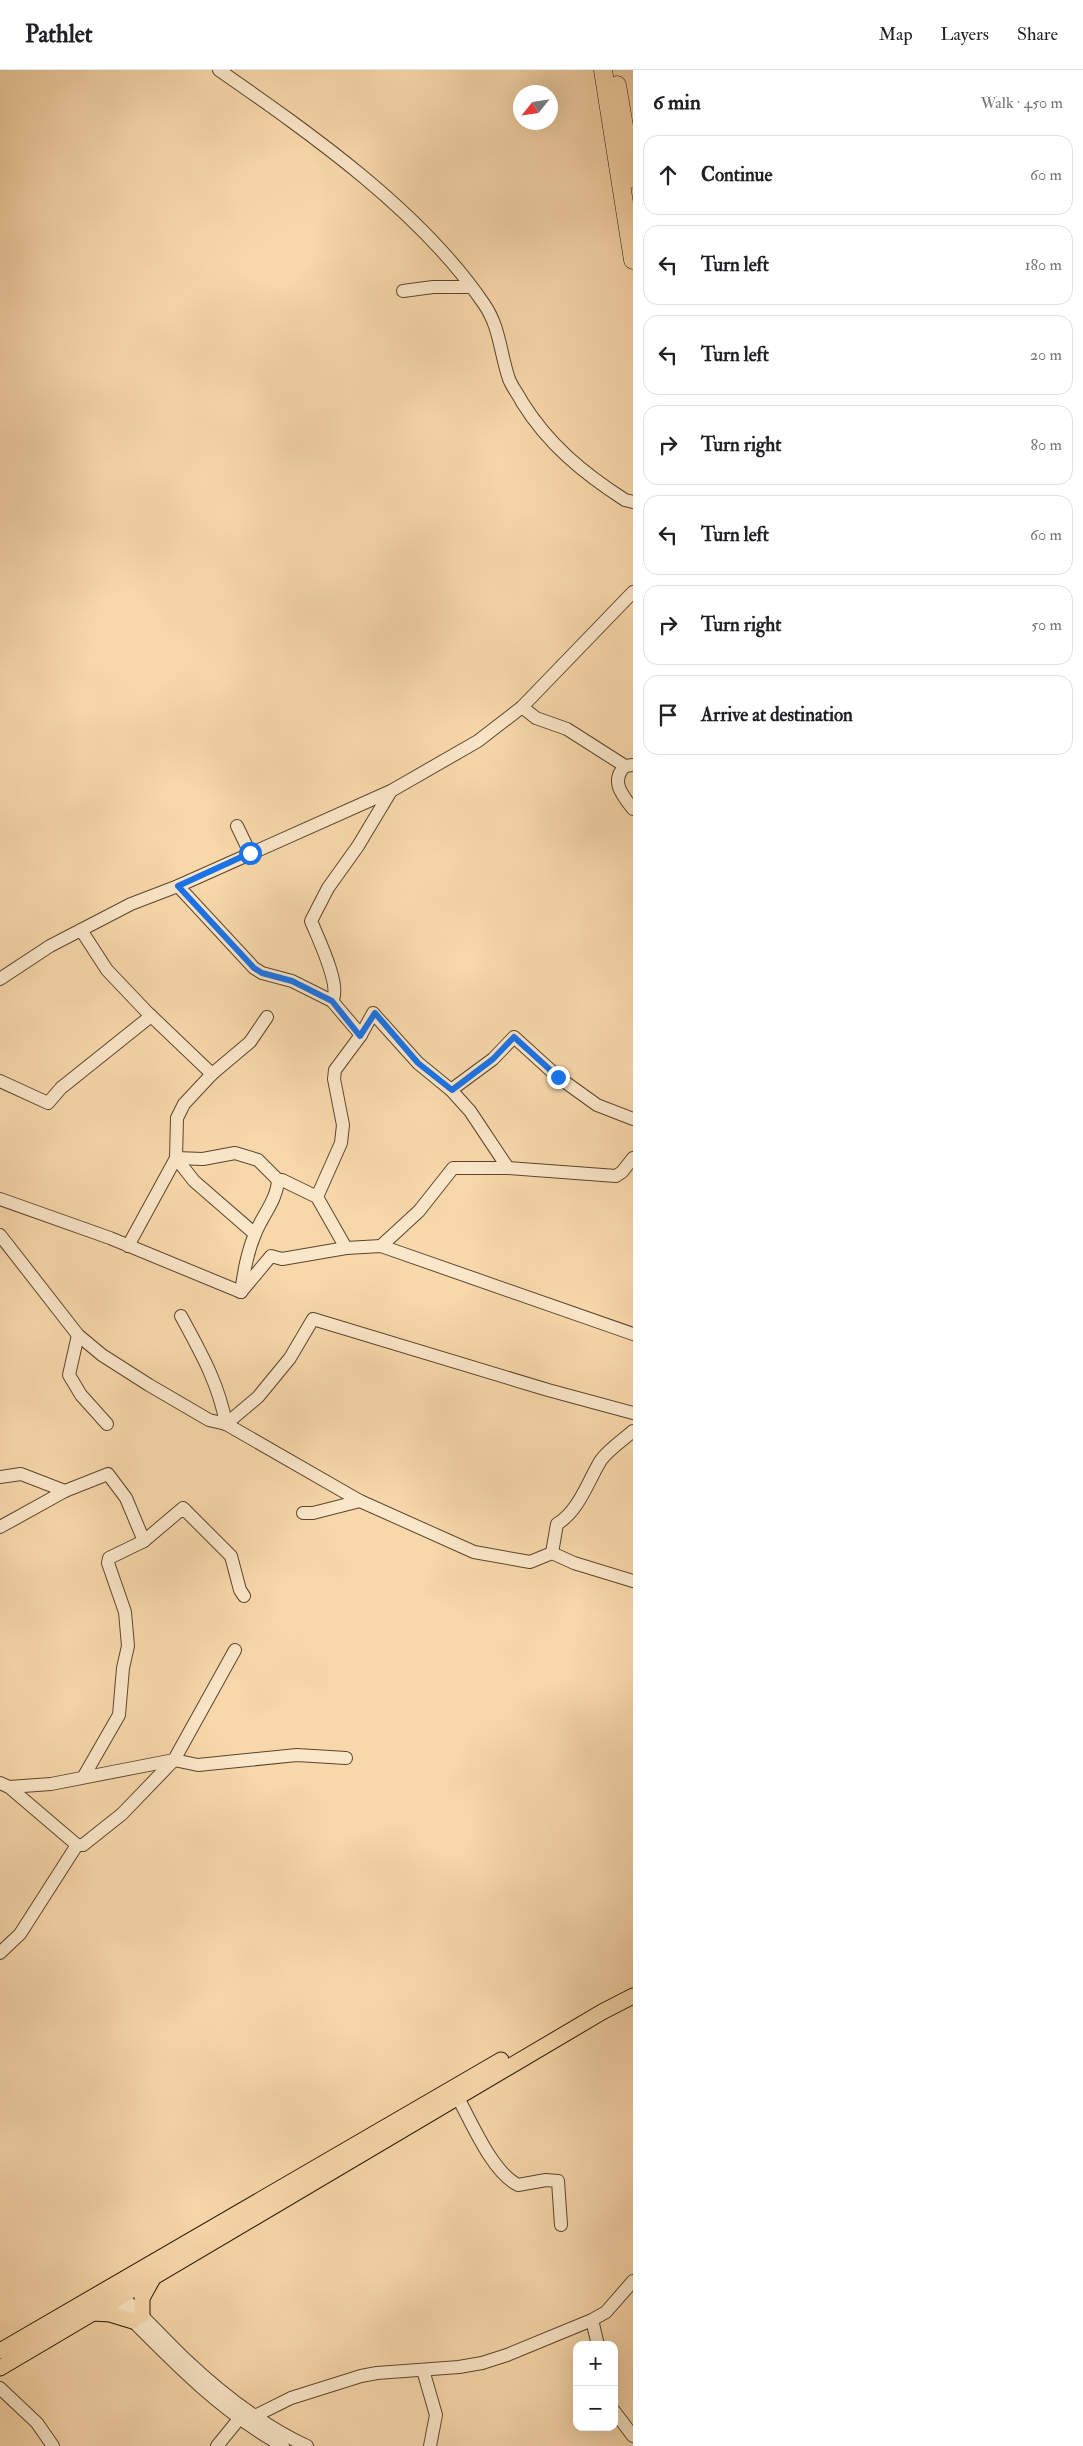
<!DOCTYPE html>
<meta charset="utf-8">
<style>
:root{--surface:#fff;--page:#f6f6f6;--text:#202124;--muted:#757577;--line:#e0e0e0}
body{margin:0;font-family:"IM FELL Double Pica",serif;background:var(--page);color:var(--text)}
.controls{position:absolute;right:15px;bottom:15px;display:grid;overflow:hidden;border-radius:10px;box-shadow:0 5px 20px #0002}
.controls button{width:45px;height:45px;display:grid;place-items:center;padding:0;border:0;border-bottom:1px solid var(--line);background:var(--surface);color:var(--text);font:25px sans-serif}
.compass{position:absolute;left:513px;top:15px;width:45px;height:45px;border-radius:50%;background:var(--surface);box-shadow:0 5px 20px #0002;rotate:240deg}
.stop{position:absolute;width:15px;height:15px;margin:-11px;border:4px solid #1a73e8;border-radius:50%;background:#fff}
.stop.end{background:#1a73e8;border-color:#fff;box-shadow:0 1px 5px #0008}
.list{margin:0;padding:0;list-style:none}
h2{display:flex;justify-content:space-between;align-items:center;height:65px;margin:0;padding:0 20px;font-size:21px}
h2 small{font-size:16px;font-weight:400;color:var(--muted)}
.list li{display:grid;grid-template-columns:32px 1fr auto;gap:15px;align-items:center;box-sizing:border-box;height:80px;margin:0 10px 10px;padding:0 10px;border:1px solid var(--line);border-radius:15px}
.list b{display:block;font-size:19px;white-space:nowrap}
.list em{font-size:16px;font-style:normal;color:var(--muted)}
.icon{flex:none;width:28px;height:28px;fill:none;stroke:currentColor;stroke-width:2;stroke-linecap:round;stroke-linejoin:round}
.map{position:relative;flex:none;width:633px;height:2376px;overflow:hidden}
header{display:flex;align-items:center;gap:30px;box-sizing:border-box;height:70px;padding:0 25px;background:var(--surface);border-bottom:1px solid var(--line)}
header strong{font-size:24px}
nav{display:flex;gap:28px;margin-inline-start:auto;font-size:18px}
main{display:flex}
aside{flex:1;background:var(--surface)}
.map>svg:first-child{display:block}
</style>
<header>
<strong>Pathlet</strong>
<nav><a>Map</a><a>Layers</a><a>Share</a></nav>
</header>
<main>
<div class="map">
<svg width="633" height="2376" viewBox="0 0 633 2376">
<rect width="100%" height="100%" fill="#f8d8ab"/>
<filter id="stains"><feTurbulence type="fractalNoise" baseFrequency=".004" numOctaves="4"/><feColorMatrix values="0 0 0 0 .2 0 0 0 0 .09 0 0 0 0 .02 0 0 0 .5 -.17"/></filter>
<radialGradient id="worn" r=".72"><stop offset=".6" stop-color="#630" stop-opacity="0"/><stop offset="1" stop-color="#630" stop-opacity=".3"/></radialGradient>
<g fill="none" stroke-linecap="round" stroke-linejoin="round">
<!-- minor casing -->
<g stroke="#5a462d" stroke-width="14">
<g id="minor">
<path d="M 219,0 C 311,64 421,141 484,234 C 500,257 500,283 509,309 C 512,317 518,324 522,332 C 548,374 583,403 625,430 L 633,432"/>
<path d="M 403,221 L 433,217 L 470,217"/>
<path d="M 522,637 L 536,648 L 567,659 L 625,696 L 633,695"/>
<path d="M 625,696 C 610,711 622,725 633,739"/>
<path d="M 237,756 L 250,783"/>
<path d="M 178,816 L 254,898 L 262,903 L 292,911 L 332,931 L 361,965"/>
<path d="M 81,860 L 107,900 L 146,941 L 212,1004"/>
<path d="M 0,909 L 50,876 L 131,834 L 178,816 L 391,721 L 478,671 L 522,637 L 633,522"/>
<path d="M 332,931 C 342,917 318,868 311,851 L 328,818 L 358,776 L 391,721"/>
<path d="M 0,1011 L 48,1033 L 61,1018 L 151,946"/>
<path d="M 451,1020 L 493,989 L 514,967 L 558,1007 L 597,1035 L 633,1049"/>
<path d="M 176,1088 L 203,1089 L 235,1083 L 258,1090 L 278,1110 L 282,1110 L 317,1127 L 346,1178"/>
<path d="M 176,1088 L 194,1111 L 255,1164"/>
<path d="M 317,1127 L 341,1073 L 343,1055 L 334,1009 L 335,1000 L 361,965 L 373,943 L 418,993 L 451,1020 L 470,1041 L 508,1098"/>
<path d="M 0,1129 L 110,1168 L 241,1222"/>
<path d="M 0,1165 L 78,1265 L 102,1285 L 149,1315 L 209,1350 L 226,1354 L 360,1431 L 474,1482 L 530,1492 L 552,1483"/>
<path d="M 128,1176 L 176,1088 L 177,1048 L 184,1034 L 212,1004 L 250,972 L 267,947"/>
<path d="M 381,1176 L 419,1141 L 453,1098 L 508,1098 L 616,1106 L 622,1102 L 633,1088"/>
<path d="M 241,1222 L 271,1186 L 282,1189 L 346,1178 L 381,1176 L 633,1264"/>
<path d="M 241,1222 C 244,1202 247,1183 255,1164 C 262,1146 277,1130 278,1110"/>
<path d="M 181,1246 C 200,1281 219,1314 226,1354"/>
<path d="M 78,1265 L 69,1305 L 81,1325 L 107,1354"/>
<path d="M 226,1354 L 258,1327 L 290,1288 L 313,1249 L 548,1320 L 633,1343"/>
<path d="M 633,1361 C 623,1370 609,1379 601,1390 C 588,1411 579,1441 557,1454 L 552,1483 L 574,1493 L 633,1511"/>
<path d="M 0,1407 L 21,1404 L 65,1421"/>
<path d="M 303,1443 L 313,1443 L 360,1431"/>
<path d="M 0,1457 L 65,1421 L 108,1404 L 126,1428 L 144,1471"/>
<path d="M 84,1706 L 119,1645 L 123,1598 L 128,1576 L 125,1542 L 108,1493 L 109,1488 L 144,1471 L 183,1438 L 231,1486 L 240,1520 L 244,1526"/>
<path d="M 0,1713 L 9,1717 L 77,1775 L 83,1775 L 122,1744 L 174,1690 L 235,1580"/>
<path d="M 9,1717 L 51,1714 L 174,1690 L 198,1695 L 297,1685 L 346,1688"/>
<path d="M 0,1883 L 20,1864 L 77,1775"/>
<path d="M 458,2028 C 472,2053 492,2102 518,2115 L 546,2110 L 558,2111 L 561,2155"/>
<path d="M 116,2221 C 140,2242 161,2266 184,2288 C 221,2323 261,2355 307,2376"/>
<path d="M 107,2225 C 162,2280 214,2338 283,2376"/>
<path d="M 592,2250 L 598,2275"/>
<path d="M 423,2300 L 436,2345 L 430,2376"/>
<path d="M 0,2318 L 37,2353 L 53,2376"/>
<path d="M 614,2341 L 633,2366"/>
<path d="M 255,2346 L 291,2328 L 361,2306 L 377,2303 L 459,2297 L 482,2293 L 507,2285 L 592,2250 L 606,2242 L 633,2211"/>
<path d="M 217,2376 L 239,2349"/>
</g>
</g>
<!-- major casing -->
<g stroke="#251603" stroke-width="17">
<g id="major">
<path d="M 92,2243 L 110,2244 L 133,2251"/>
<path d="M 142,2245 L 142,2228 L 152,2210"/>
<path d="M 0,2281 L 501,1990"/>
<path d="M 0,2298 L 602,1942 L 633,1926"/>
</g>
</g>
<!-- highway casing -->
<g stroke="#251603" stroke-width="19">
<g id="highway">
<path d="M 603,0 L 633,190"/>
<path d="M 617,15 L 633,109"/>
</g>
</g>
<!-- minor -->
<use href="#minor" stroke="#fae6c8" stroke-width="12"/>
<!-- major -->
<use href="#major" stroke="#f8d8ab" stroke-width="15"/>
<!-- highway -->
<use href="#highway" stroke="#f8d8ab" stroke-width="18"/>
</g>
<g fill="none" stroke-linecap="round" stroke-linejoin="round">
<!-- route -->
<path stroke="#1a73e8" stroke-width="6" d="M 250,783 L 178,816 L 254,898 L 262,903 L 292,911 L 332,931 L 360,966 L 375,943 L 418,993 L 452,1020 L 493,989 L 514,967 L 558,1007"/>
</g>
<rect width="100%" height="100%" filter="url(#stains)"/>
<rect width="100%" height="100%" fill="url(#worn)"/>
</svg>
<div class="controls">
<button>+</button>
<button>−</button>
</div>
<svg class="compass" viewBox="-18 -18 36 36"><path d="M0-13l5 13h-10z" fill="#e53935"/><path d="M0 13l5-13h-10z" fill="#757577"/></svg>
<div class="stop" style="left:250px;top:783px"></div>
<div class="stop end" style="left:558px;top:1007px"></div>
</div>
<aside>
<h2>6 min<small>Walk · 450 m</small></h2>
<ul class="list">
<li><svg class="icon" aria-label="ahead" viewBox="0 0 24 24"><path d="M12 20V5M6 11l6-6 6 6"/></svg><div><b>Continue</b></div><em>60 m</em></li>
<li><svg class="icon" aria-label="left" viewBox="0 0 24 24"><path d="M17 20v-9H6M10 6l-5 5 5 5"/></svg><div><b>Turn left</b></div><em>180 m</em></li>
<li><svg class="icon" aria-label="left" viewBox="0 0 24 24"><path d="M17 20v-9H6M10 6l-5 5 5 5"/></svg><div><b>Turn left</b></div><em>20 m</em></li>
<li><svg class="icon" aria-label="right" viewBox="0 0 24 24"><path d="M7 20v-9h11M14 6l5 5-5 5"/></svg><div><b>Turn right</b></div><em>80 m</em></li>
<li><svg class="icon" aria-label="left" viewBox="0 0 24 24"><path d="M17 20v-9H6M10 6l-5 5 5 5"/></svg><div><b>Turn left</b></div><em>60 m</em></li>
<li><svg class="icon" aria-label="right" viewBox="0 0 24 24"><path d="M7 20v-9h11M14 6l5 5-5 5"/></svg><div><b>Turn right</b></div><em>50 m</em></li>
<li><svg class="icon" aria-label="arrive" viewBox="0 0 24 24"><path d="M6 21V4h12l-3 4 3 4H6"/></svg><div><b>Arrive at destination</b></div></li>
</ul>
</aside>
</main>
